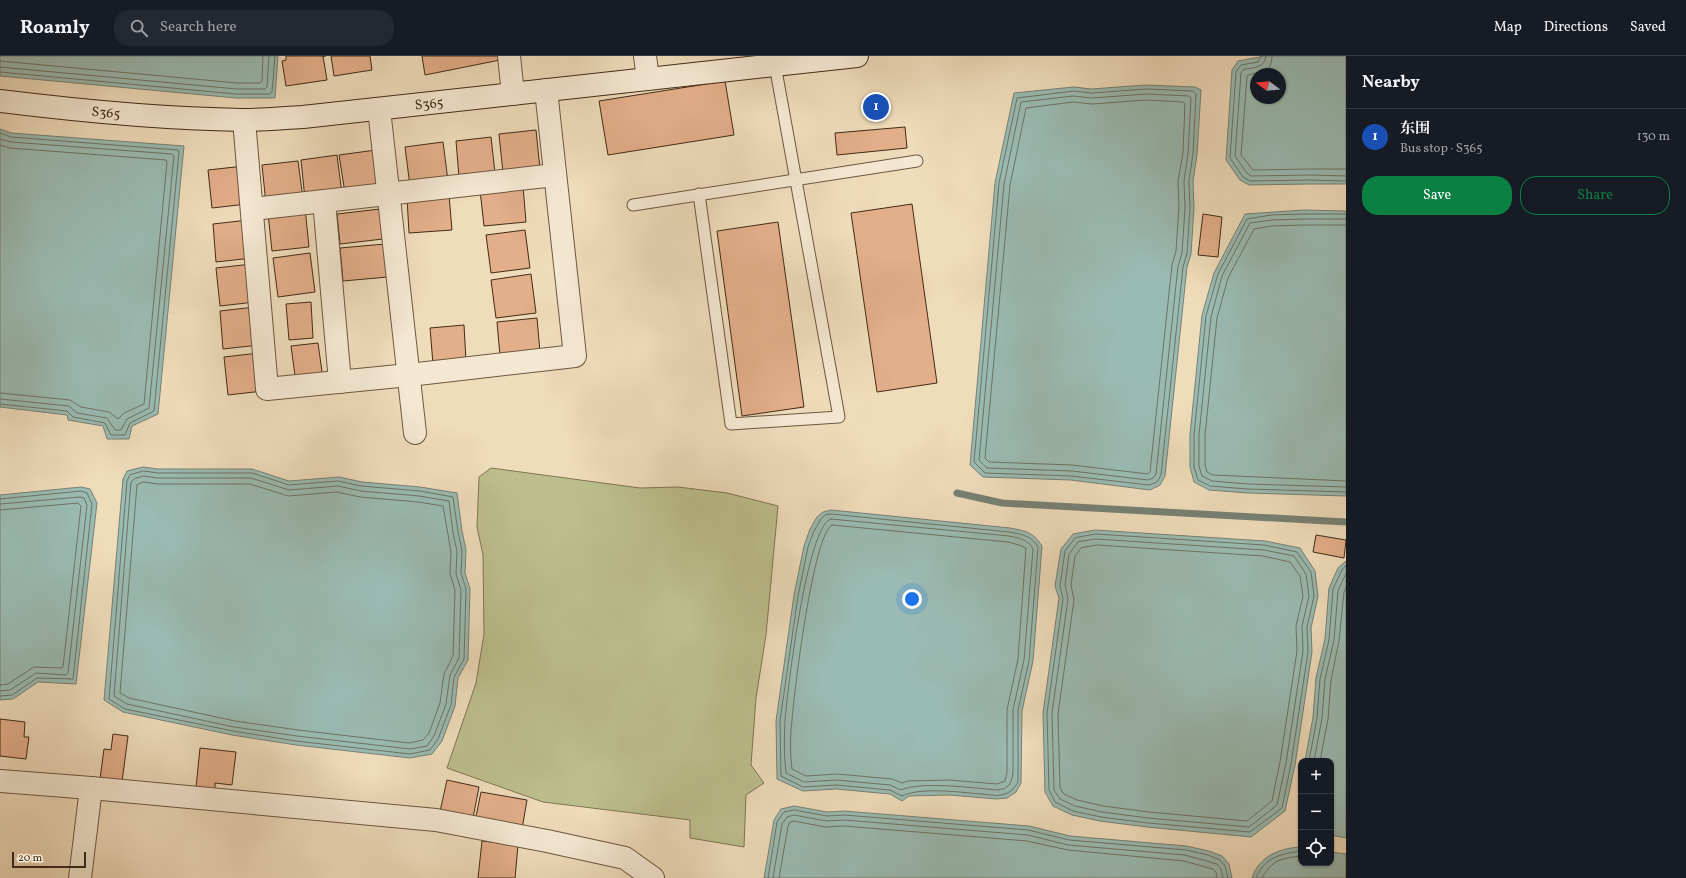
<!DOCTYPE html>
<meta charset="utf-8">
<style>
:root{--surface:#171b24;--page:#242831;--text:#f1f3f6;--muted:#9ea1a6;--line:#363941;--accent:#0b8043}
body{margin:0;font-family:Vollkorn,"Noto Serif SC",serif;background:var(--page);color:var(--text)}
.controls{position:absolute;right:12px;bottom:12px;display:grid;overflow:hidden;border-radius:8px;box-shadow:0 1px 3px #0004}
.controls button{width:36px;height:36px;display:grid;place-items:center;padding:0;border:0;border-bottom:1px solid var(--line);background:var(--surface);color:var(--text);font:20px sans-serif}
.compass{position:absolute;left:1250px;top:12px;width:36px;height:36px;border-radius:50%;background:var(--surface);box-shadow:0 1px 3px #0004;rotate:286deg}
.scale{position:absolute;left:12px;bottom:10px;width:74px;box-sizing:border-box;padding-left:4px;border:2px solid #422b16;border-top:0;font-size:11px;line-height:14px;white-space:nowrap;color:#422b16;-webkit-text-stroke:3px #f5e8d3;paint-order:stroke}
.you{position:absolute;left:912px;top:543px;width:14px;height:14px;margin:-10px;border:3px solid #fff;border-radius:50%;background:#1a73e8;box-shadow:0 0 0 6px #1a73e833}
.badge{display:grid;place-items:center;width:26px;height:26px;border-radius:50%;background:var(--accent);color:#fff;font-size:13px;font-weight:700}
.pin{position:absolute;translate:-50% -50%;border:2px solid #fff;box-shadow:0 1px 4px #0006}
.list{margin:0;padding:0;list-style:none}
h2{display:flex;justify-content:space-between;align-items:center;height:52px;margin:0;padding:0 16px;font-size:17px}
h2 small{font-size:13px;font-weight:400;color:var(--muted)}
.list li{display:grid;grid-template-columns:26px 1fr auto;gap:12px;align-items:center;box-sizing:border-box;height:56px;padding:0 16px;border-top:1px solid var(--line)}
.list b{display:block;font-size:15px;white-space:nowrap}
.list p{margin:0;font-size:13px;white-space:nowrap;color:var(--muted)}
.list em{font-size:13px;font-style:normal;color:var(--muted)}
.actions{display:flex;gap:8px;padding:12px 16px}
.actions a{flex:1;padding:9px 0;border:1px solid var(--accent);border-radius:16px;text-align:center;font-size:14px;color:var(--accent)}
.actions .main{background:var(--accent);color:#fff}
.icon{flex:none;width:22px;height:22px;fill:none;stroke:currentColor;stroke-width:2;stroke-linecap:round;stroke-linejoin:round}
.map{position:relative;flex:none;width:1346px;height:822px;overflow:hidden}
header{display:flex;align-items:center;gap:24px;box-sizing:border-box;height:56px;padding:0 20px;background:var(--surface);border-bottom:1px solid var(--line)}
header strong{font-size:19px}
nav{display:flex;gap:22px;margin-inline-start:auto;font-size:14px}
.search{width:280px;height:36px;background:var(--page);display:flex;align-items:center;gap:10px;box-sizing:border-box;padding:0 14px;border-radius:16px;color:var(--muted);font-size:15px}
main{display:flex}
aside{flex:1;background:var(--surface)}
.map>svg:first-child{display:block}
</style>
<header>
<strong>Roamly</strong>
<div class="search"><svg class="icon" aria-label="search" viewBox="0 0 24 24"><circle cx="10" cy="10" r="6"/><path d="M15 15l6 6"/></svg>Search here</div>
<nav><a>Map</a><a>Directions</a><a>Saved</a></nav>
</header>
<main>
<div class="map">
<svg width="1346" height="822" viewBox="0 0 1346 822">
<rect width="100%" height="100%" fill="#efdcbb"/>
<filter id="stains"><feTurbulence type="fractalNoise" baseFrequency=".005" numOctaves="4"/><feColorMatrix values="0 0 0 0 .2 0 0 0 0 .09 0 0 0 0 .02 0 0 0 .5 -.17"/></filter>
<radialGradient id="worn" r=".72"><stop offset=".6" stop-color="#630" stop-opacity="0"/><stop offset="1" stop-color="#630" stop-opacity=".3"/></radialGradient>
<!-- green -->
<path fill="#bcbf8d" stroke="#7f7552" d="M 491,412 L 640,432 L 678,431 L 727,437 L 778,450 L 766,579 L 756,642 L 751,709 L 764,727 L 746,739 L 744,791 L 690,782 L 690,764 L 543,746 L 447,712 L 476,627 L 484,578 L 483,499 L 477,471 L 479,421 Z"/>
<!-- water -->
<g fill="#9abbb3" stroke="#778174" fill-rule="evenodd">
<path d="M 0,0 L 278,0 L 275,42 L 236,42 L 0,20 Z"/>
<path d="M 1265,0 L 1346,0 L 1346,128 L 1310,128 L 1249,129 L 1240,124 L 1226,104 L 1232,14 L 1238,5 ZM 1256,18 L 1280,18 L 1280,42 L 1256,42 Z"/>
<path d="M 1146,29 L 1195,31 L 1201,34 L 1197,99 L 1193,125 L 1194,152 L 1191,198 L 1187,211 L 1165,420 L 1160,429 L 1150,434 L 1071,424 L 983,421 L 970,409 L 995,127 L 1014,37 L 1074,31 L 1091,33 Z"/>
<path d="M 0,73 L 11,77 L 184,90 L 158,358 L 132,370 L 129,383 L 107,383 L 103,370 L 68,364 L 67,359 L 0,351 Z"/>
<path d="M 1304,154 L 1346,155 L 1346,440 L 1248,437 L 1209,434 L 1194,426 L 1190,411 L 1190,379 L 1202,259 L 1214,217 L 1245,158 Z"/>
<path d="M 143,411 L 158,413 L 252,413 L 289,425 L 339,421 L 362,426 L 420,431 L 457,437 L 462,475 L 466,494 L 465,517 L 470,533 L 468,604 L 458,622 L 455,650 L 442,685 L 432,698 L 410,702 L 296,689 L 232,679 L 123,656 L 104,644 L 123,423 L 127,415 Z"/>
<path d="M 81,431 L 90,433 L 97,447 L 76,628 L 38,626 L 13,643 L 0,644 L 0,439 Z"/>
<path d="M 831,454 L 1010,472 C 1026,475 1033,476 1042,490 L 1033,605 L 1022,655 L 1021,727 L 1016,736 L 1007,742 L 997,743 L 949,739 L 909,740 L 902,745 L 890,738 L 836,733 L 803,735 L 777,723 L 776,665 L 794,539 L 804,490 L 810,473 L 817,461 L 823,456 Z"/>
<path d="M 1095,474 L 1265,485 L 1300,492 L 1315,515 L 1318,540 L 1311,572 L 1312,596 L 1295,709 L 1285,755 L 1251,781 L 1147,771 L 1100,765 L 1072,759 L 1053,750 L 1045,736 L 1043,657 L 1059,542 L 1055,530 L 1061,493 L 1073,478 Z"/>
<path d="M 1346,505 L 1346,782 L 1331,779 L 1331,705 L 1305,705 L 1313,661 L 1316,622 L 1325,583 L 1329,532 L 1338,512 Z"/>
<path d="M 794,750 L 827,756 L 844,755 L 1029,770 L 1070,780 L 1186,790 L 1209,795 L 1222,800 L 1229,808 L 1232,822 L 764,822 L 774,764 L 781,753 Z"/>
<path d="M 1301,791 L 1301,807 L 1331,807 L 1331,796 L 1346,798 L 1346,822 L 1252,822 C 1259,800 1280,792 1301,791 Z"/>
</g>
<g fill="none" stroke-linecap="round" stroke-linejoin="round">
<!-- shore -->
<g stroke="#6e7364" stroke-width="1">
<path d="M 1261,0 L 1258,6 L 1241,9 L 1236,16 L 1230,102 L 1243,121 L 1250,125 L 1310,124 L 1346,125"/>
<path d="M 1266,0 C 1265,12 1254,12 1244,13 L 1241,17 L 1235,100 L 1247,117 L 1251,120 L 1310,119 L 1346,120"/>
<path d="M 1272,0 C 1272,19 1258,14 1247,20 L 1241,99 L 1253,114 L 1310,113 L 1346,113"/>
<path d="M 0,5 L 237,27 L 260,27 L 262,25 L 263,0"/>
<path d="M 0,11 L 237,33 L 265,33 L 267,31 L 269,0"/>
<path d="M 0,16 L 236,38 L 270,38 L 272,36 L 275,0"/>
<path d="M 1147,33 L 1193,35 L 1196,38 L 1193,98 L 1189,125 L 1190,152 L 1187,197 L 1183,211 L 1161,419 L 1157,426 L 1149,429 L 1071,420 L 985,417 L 974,406 L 999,127 L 1017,42 L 1074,35 L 1091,37 Z"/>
<path d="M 1147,38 L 1189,40 L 1191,42 L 1188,98 L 1184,125 L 1185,152 L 1182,197 L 1178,210 L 1156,418 L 1153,422 L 1148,424 L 1072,415 L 987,412 L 979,404 L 1004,128 L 1021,46 L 1073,40 L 1091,42 Z"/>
<path d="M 1147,44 L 1183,46 L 1185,48 L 1183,97 L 1178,125 L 1179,151 L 1176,195 L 1172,209 L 1150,416 L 1148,418 L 1072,409 L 989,406 L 985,402 L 1010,129 L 1026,52 L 1073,46 L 1092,48 Z"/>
<path d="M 0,77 L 11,81 L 178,94 L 179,96 L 154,355 L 130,367 L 125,379 L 111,379 L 105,367 L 73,361 L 67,355 L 0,348"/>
<path d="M 0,83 L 11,86 L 172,98 L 174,100 L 149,352 L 127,363 L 121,374 L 115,374 L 107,362 L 77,357 L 69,350 L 0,343"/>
<path d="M 0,89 L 10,92 L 166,104 L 167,106 L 144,348 L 124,357 L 118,363 L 109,356 L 81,351 L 70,344 L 0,337"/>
<path d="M 1346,158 L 1304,158 L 1271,159 L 1247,163 L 1218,218 L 1206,260 L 1194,379 L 1194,411 L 1198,424 L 1210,430 L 1248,433 L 1346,436"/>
<path d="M 1346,163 L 1304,163 L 1272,164 L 1250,167 L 1222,220 L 1211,261 L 1199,379 L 1199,410 L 1202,420 L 1212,425 L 1248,428 L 1346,431"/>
<path d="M 1346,169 L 1304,169 L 1272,170 L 1254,173 L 1228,222 L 1217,262 L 1205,379 L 1205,409 L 1207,416 L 1213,419 L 1346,425"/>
<path d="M 144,415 L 158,417 L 252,417 L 289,429 L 338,425 L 361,430 L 420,435 L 453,441 L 458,476 L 462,495 L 461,517 L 466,533 L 464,603 L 454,621 L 451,649 L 438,683 L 430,694 L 410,698 L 296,685 L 233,675 L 125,653 L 109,643 L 127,425 L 130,419 Z"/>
<path d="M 144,420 L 158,422 L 251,422 L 289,434 L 338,430 L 361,435 L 419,440 L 449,445 L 453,477 L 457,495 L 456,518 L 461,534 L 459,602 L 450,619 L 446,648 L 434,680 L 427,690 L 410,693 L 297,680 L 234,671 L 127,648 L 114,640 L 131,426 L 134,423 Z"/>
<path d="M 144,426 L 158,428 L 250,428 L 288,440 L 337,436 L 360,441 L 418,446 L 443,450 L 451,496 L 450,518 L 455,534 L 453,600 L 444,618 L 440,647 L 429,677 L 423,684 L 409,687 L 298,674 L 235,665 L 129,642 L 120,637 L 137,429 Z"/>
<path d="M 0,443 L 81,435 L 87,437 L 92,448 L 73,623 L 37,622 L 12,639 L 0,640"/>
<path d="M 0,448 L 80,441 L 84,442 L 87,449 L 68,617 L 66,619 L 36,617 L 10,634 L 0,635"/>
<path d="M 0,454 L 78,447 L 81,450 L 63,611 L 61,612 L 34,611 L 8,628 L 0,629"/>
<path d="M 831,458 L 1009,476 C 1021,478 1032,480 1038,491 L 1029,605 L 1018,654 L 1018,726 C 1015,731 1011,736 1005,738 C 997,741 988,738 980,738 C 959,736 920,731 902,740 L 890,734 L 836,729 L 803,731 L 781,720 L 780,665 L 798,540 L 808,491 L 814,475 L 821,463 L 825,459 Z"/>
<path d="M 831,463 L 1009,480 C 1018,482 1028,483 1033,493 L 1024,604 L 1013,654 L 1013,716 C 1012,728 1008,733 997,734 C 975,732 920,725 901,734 L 890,729 L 836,724 L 804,726 L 786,717 C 784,700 784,682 785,665 C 787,637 807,468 831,463 Z"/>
<path d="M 832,469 L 1008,486 L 1019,489 L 1026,492 L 1018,603 L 1007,654 L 1007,716 L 1005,725 L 997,728 L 949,724 L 908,725 L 902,727 L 892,723 L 837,718 L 806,720 L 792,713 C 790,698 790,680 792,664 C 794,637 813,478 832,469 Z"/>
<path d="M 1096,478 L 1264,489 L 1297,496 L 1311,516 L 1314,540 L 1307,571 L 1308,596 L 1291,708 L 1282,752 L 1250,776 L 1148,767 L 1101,761 L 1073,755 L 1055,746 L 1049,734 L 1047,657 L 1063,543 L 1060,530 L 1065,495 L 1075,482 Z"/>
<path d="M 1096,483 L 1264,494 L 1294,500 L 1306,518 L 1309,540 L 1302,570 L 1303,595 L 1286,707 L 1277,749 L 1249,771 L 1148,762 L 1102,756 L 1075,750 L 1060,743 L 1054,734 L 1052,657 L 1068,543 L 1065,529 L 1069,498 L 1078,486 Z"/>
<path d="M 1097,489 L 1263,500 L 1290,506 L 1300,520 L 1303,540 L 1296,570 L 1297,595 L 1280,706 L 1272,745 L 1247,765 L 1149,756 L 1103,750 L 1077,744 L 1064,738 L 1060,732 L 1058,658 L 1074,544 L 1071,529 L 1075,500 L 1081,492 Z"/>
<path d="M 1309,705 L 1317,662 L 1320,623 L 1329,584 L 1333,533 L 1342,514 L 1346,509"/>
<path d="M 1314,705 L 1322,662 L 1325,623 L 1334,584 L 1338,535 L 1346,517"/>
<path d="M 1320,705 L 1328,663 L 1331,624 L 1339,585 L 1344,536 L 1346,531"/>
<path d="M 768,822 L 777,766 L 784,756 L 794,754 L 827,760 L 844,759 L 1028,774 L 1069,784 L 1186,794 L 1208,799 L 1220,804 L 1225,810 L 1228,822"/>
<path d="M 773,822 L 782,768 L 787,761 L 794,759 L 826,765 L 844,764 L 1028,779 L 1068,789 L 1185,799 L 1217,808 L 1221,813 L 1223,822"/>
<path d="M 779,822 L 788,770 L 790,766 L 794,765 L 825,771 L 844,770 L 1027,785 L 1068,794 L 1184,805 L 1213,813 L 1216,816 L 1217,822"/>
<path d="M 1256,822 C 1265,801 1280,798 1301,795"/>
<path d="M 1262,822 C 1273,803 1280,803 1301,800"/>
</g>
<!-- stream -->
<path stroke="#778174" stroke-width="7" d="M 957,437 L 1002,447 L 1346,466"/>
</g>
<!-- building -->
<g fill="#e3ae8a" stroke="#422b16">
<path d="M 286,0 L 326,0 L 323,0 L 327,24 L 286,30 L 282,5 L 286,4 Z"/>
<path d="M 331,0 L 370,0 L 372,14 L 334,20 Z"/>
<path d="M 422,0 L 499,0 L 500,4 L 425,19 Z"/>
<path d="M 725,25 L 734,79 L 608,99 L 599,45 Z"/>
<path d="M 905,71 L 907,92 L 837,99 L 835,77 Z"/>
<path d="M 536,74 L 540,113 L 503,117 L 499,78 Z"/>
<path d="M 491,81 L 495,117 L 459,121 L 456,85 Z"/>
<path d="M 443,86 L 448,125 L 410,130 L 405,91 Z"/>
<path d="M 376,94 L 382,132 L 345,137 L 339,99 Z"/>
<path d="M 337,99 L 342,138 L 305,143 L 301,104 Z"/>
<path d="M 298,105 L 303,143 L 266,148 L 262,109 Z"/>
<path d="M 244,110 L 247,148 L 212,152 L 208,114 Z"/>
<path d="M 523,130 L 526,166 L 484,170 L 480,134 Z"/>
<path d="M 449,139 L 452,174 L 409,177 L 407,142 Z"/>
<path d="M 912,148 L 937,327 L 877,336 L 851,157 Z"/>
<path d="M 305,152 L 309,191 L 272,195 L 268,157 Z"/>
<path d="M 380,153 L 383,183 L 340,188 L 337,158 Z"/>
<path d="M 1203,158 L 1222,161 L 1218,201 L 1198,199 Z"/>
<path d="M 248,164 L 252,202 L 216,206 L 213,168 Z"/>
<path d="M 778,166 L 804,351 L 742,360 L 717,175 Z"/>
<path d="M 525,174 L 530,212 L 491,217 L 486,179 Z"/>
<path d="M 385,188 L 388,221 L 343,225 L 340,192 Z"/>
<path d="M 310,197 L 315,236 L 278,241 L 273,202 Z"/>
<path d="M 252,208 L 255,246 L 220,250 L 216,212 Z"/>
<path d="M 531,218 L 536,257 L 496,262 L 491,224 Z"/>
<path d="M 311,246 L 313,282 L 289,284 L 286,248 Z"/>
<path d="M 255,251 L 259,289 L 223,293 L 220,255 Z"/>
<path d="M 537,262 L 540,296 L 500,300 L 497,266 Z"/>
<path d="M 464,269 L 466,305 L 433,308 L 430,272 Z"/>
<path d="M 318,287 L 323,323 L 296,327 L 291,290 Z"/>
<path d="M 259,297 L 263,335 L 228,339 L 224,301 Z"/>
<path d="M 1316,479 L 1346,484 L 1344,502 L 1313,496 Z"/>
<path d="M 0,663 L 25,666 L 24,681 L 29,681 L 26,703 L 0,700 Z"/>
<path d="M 113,678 L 128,680 L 122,726 L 100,723 L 104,693 L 111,694 Z"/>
<path d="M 200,692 L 236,696 L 232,729 L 215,727 L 215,734 L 196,732 Z"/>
<path d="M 447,724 L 479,731 L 472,767 L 439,760 Z"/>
<path d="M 481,736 L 527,744 L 522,773 L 475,765 Z"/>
<path d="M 482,785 L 518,789 L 515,822 L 478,822 Z"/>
</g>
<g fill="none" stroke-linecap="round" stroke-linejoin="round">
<!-- lane casing -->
<g stroke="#6d573f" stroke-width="13">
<g id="lane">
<path d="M 699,138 L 731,368 L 839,361 L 775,9"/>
<path d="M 633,149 L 917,105"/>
</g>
</g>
<!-- street casing -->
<g stroke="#6d573f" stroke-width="24">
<g id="street">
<path d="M 509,0 L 513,38"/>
<path d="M 645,0 L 648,23"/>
<path d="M 379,53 L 415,377"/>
<path d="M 244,64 L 267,333 L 409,319 L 575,300 L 546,34"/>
<path d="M 324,145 L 340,326"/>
<path d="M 253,153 L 555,119"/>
<path d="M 0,725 L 91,732 L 436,764 L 547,785 L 625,802 L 653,822"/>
<path d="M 80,822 L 91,732"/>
</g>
</g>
<!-- secondary casing -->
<g stroke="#422b16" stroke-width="24">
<path id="secondary" d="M 0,45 C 81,55 161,63 243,64 C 263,64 283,62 303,61 L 857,0"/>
</g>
<!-- lane -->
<use href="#lane" stroke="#f5e8d3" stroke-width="11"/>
<!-- street -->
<use href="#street" stroke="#f5e8d3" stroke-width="22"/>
<!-- secondary -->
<use href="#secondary" stroke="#f5e8d3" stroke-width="22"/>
</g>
<g text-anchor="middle" stroke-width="3" stroke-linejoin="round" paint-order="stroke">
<!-- street labels -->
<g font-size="14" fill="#422b16" stroke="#f5e8d3">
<text transform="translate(429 47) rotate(-6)" y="5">S365</text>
<text transform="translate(106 56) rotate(5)" y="5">S365</text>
</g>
</g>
<rect width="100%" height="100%" filter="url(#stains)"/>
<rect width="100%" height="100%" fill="url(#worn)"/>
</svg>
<div class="controls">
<button>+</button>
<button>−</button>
<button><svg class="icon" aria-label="locate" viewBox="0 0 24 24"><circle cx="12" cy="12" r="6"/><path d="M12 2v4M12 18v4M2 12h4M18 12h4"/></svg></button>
</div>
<svg class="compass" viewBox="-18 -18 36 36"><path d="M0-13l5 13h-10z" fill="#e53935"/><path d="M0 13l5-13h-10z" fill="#9ea1a6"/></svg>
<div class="scale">20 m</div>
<div class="you"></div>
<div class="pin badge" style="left:876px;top:51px;background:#1a4fb4">1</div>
</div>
<aside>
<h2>Nearby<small></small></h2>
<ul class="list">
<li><span class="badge" style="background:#1a4fb4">1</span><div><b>东围</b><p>Bus stop · S365</p></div><em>130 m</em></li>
</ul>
<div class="actions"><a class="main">Save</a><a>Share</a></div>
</aside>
</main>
